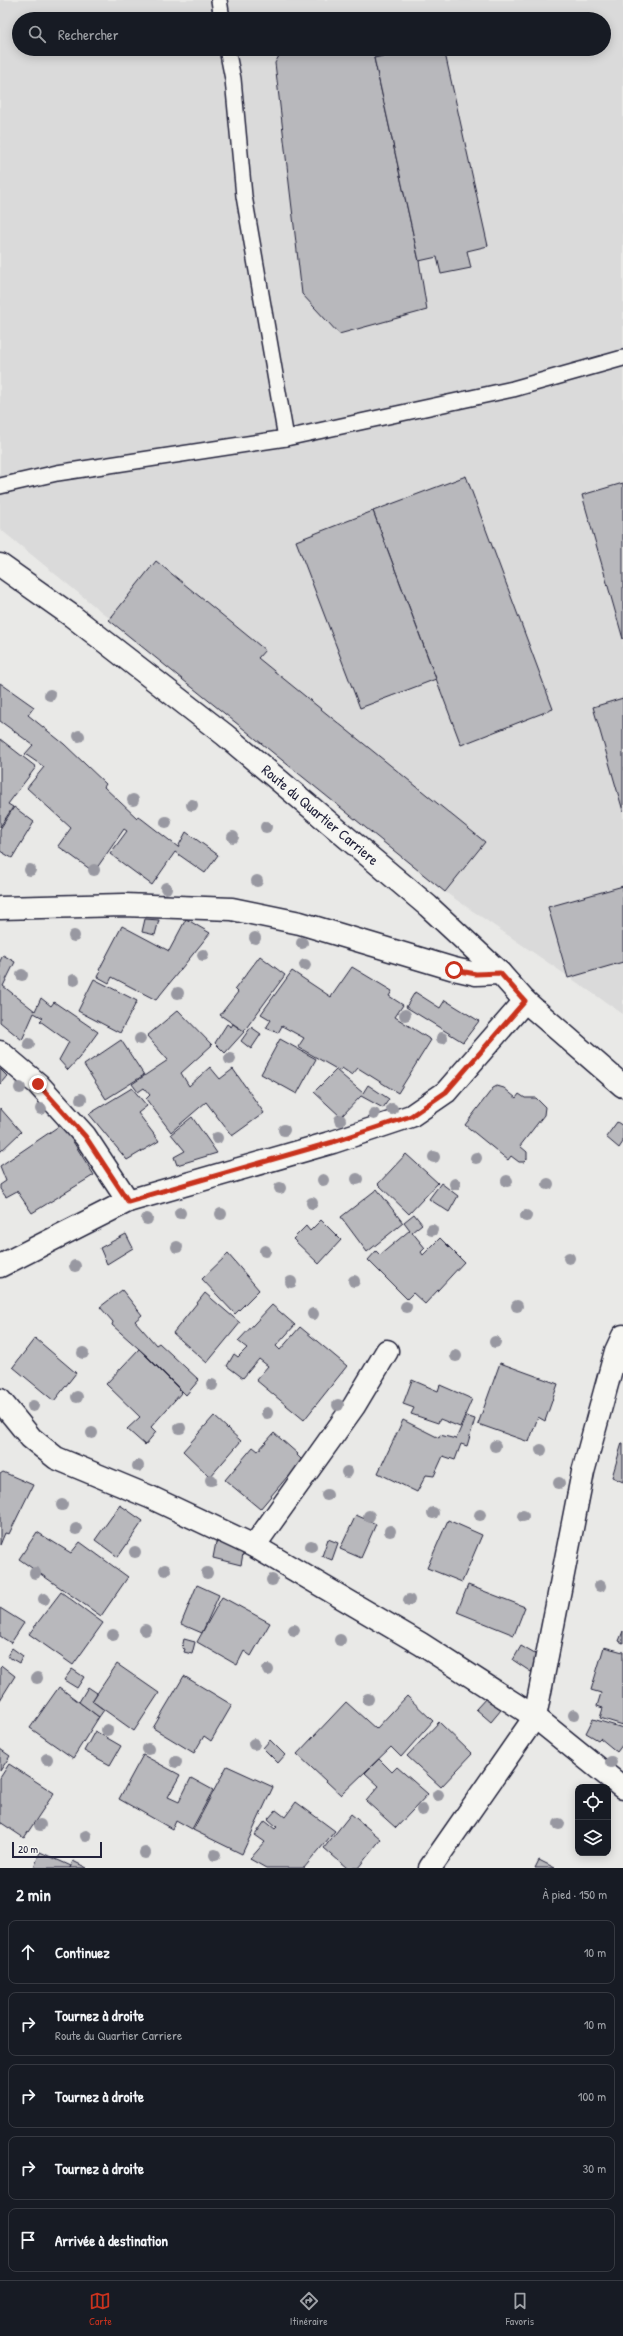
<!DOCTYPE html>
<html lang="fr">
<meta charset="utf-8">
<style>
:root{--surface:#171b24;--page:#242831;--text:#f1f3f6;--muted:#9ea1a6;--line:#363941;--accent:#c8321e}
body{margin:0;font-family:"Patrick Hand",sans-serif;background:var(--page);color:var(--text)}
.controls{position:absolute;right:12px;bottom:12px;display:grid;overflow:hidden;border-radius:8px;box-shadow:0 2px 10px #0003}
.controls button{width:36px;height:36px;display:grid;place-items:center;padding:0;border:0;border-bottom:1px solid var(--line);background:var(--surface);color:var(--text);font:20px sans-serif}
.scale{position:absolute;left:12px;bottom:10px;width:90px;box-sizing:border-box;padding-left:4px;border:2px solid #22223b;border-top:0;font-size:11px;line-height:14px;white-space:nowrap;color:#22223b;-webkit-text-stroke:3px #f6f6f2;paint-order:stroke}
.stop{position:absolute;width:12px;height:12px;margin:-9px;border:3px solid #c8321e;border-radius:50%;background:#fff}
.stop.end{background:#c8321e;border-color:#fff;box-shadow:0 1px 4px #0008}
.list{margin:0;padding:0;list-style:none}
h2{display:flex;justify-content:space-between;align-items:center;height:52px;margin:0;padding:0 16px;font-size:17px}
h2 small{font-size:13px;font-weight:400;color:var(--muted)}
.list li{display:grid;grid-template-columns:26px 1fr auto;gap:12px;align-items:center;box-sizing:border-box;height:64px;margin:0 8px 8px;padding:0 8px;border:1px solid var(--line);border-radius:8px}
.list b{display:block;font-size:15px;white-space:nowrap}
.list p{margin:0;font-size:13px;white-space:nowrap;color:var(--muted)}
.list em{font-size:13px;font-style:normal;color:var(--muted)}
.icon{flex:none;width:22px;height:22px;fill:none;stroke:currentColor;stroke-width:2;stroke-linecap:round;stroke-linejoin:round}
.map{position:relative;flex:none;width:623px;height:1868px;overflow:hidden}
.search{position:absolute;background:var(--surface);box-shadow:0 2px 10px #0003;left:12px;right:12px;top:12px;height:44px;display:flex;align-items:center;gap:10px;box-sizing:border-box;padding:0 14px;border-radius:22px;color:var(--muted);font-size:15px}
.sheet{height:412px;background:var(--surface)}
nav{display:flex;justify-content:space-around;align-items:center;box-sizing:border-box;height:56px;border-top:1px solid var(--line);background:var(--surface);font-size:11px;color:var(--muted)}
nav a{display:grid;justify-items:center;gap:2px}
nav .on{color:var(--accent)}
.map>svg:first-child{display:block}
</style>
<div class="map">
<svg width="623" height="1868" viewBox="0 0 623 1868">
<rect width="100%" height="100%" fill="#e9e9e7"/>
<filter id="ink" filterUnits="userSpaceOnUse"><feTurbulence type="fractalNoise" baseFrequency=".025" numOctaves="2"/><feDisplacementMap in="SourceGraphic" scale="8" xChannelSelector="R" yChannelSelector="G"/><feConvolveMatrix kernelMatrix="1 2 1 2 8 2 1 2 1" color-interpolation-filters="sRGB"/></filter>
<g filter="url(#ink)">
<!-- built -->
<path fill="#dadada" fill-rule="evenodd" d="M 0,0 L 623,0 L 623,1014 L 445,892 L 0,529 ZM 19,19 L 604,19 L 604,49 L 19,49 Z"/>
<!-- building -->
<g fill="#b8b8bc" stroke="#22223b">
<path d="M 388,13 L 389,19 L 366,19 Z"/>
<path d="M 283,49 L 397,49 L 397,53 L 374,58 L 419,261 L 427,310 L 339,334 L 302,294 L 275,63 Z"/>
<path d="M 397,49 L 444,49 L 488,246 L 467,251 L 471,268 L 441,274 L 437,257 L 419,261 L 374,58 L 397,53 Z"/>
<path d="M 466,476 L 553,709 L 461,745 L 373,511 Z"/>
<path d="M 623,483 L 623,639 L 582,495 Z"/>
<path d="M 373,511 L 436,679 L 360,708 L 296,541 Z"/>
<path d="M 156,561 L 265,650 L 258,658 L 485,842 L 445,892 L 109,620 Z"/>
<path d="M 0,683 L 34,707 L 28,715 L 64,744 L 106,784 L 104,787 L 137,818 L 138,816 L 178,847 L 186,832 L 218,855 L 205,873 L 175,852 L 152,885 L 110,854 L 127,831 L 124,829 L 94,872 L 58,846 L 71,828 L 27,788 L 44,767 L 25,754 L 33,745 L 0,721 Z"/>
<path d="M 623,698 L 623,811 L 593,707 Z"/>
<path d="M 0,739 L 36,767 L 8,804 L 13,807 L 0,827 Z"/>
<path d="M 14,807 L 34,822 L 12,858 L 0,851 L 0,829 Z"/>
<path d="M 623,886 L 623,962 L 568,978 L 548,907 Z"/>
<path d="M 145,919 L 159,920 L 155,935 L 142,932 Z"/>
<path d="M 186,919 L 210,933 L 156,1000 L 112,977 L 109,983 L 98,977 L 101,971 L 99,970 L 122,926 L 169,951 Z"/>
<path d="M 3,955 L 15,962 L 3,986 L 35,1011 L 41,998 L 51,1006 L 54,1002 L 98,1032 L 79,1058 L 68,1070 L 59,1060 L 69,1042 L 40,1021 L 43,1018 L 34,1013 L 22,1040 L 0,1022 L 0,961 Z"/>
<path d="M 260,956 L 285,975 L 244,1031 L 220,1015 L 238,992 L 235,989 Z"/>
<path d="M 352,967 L 392,991 L 389,996 L 403,1005 L 395,1017 L 431,1040 L 398,1093 L 358,1068 L 352,1075 L 342,1068 L 340,1071 L 298,1047 L 304,1038 L 282,1026 L 278,1033 L 266,1028 L 271,1020 L 261,1014 L 292,971 L 331,997 Z"/>
<path d="M 94,979 L 137,1001 L 120,1033 L 78,1011 Z"/>
<path d="M 415,992 L 440,1008 L 445,1000 L 479,1021 L 463,1042 L 406,1007 Z"/>
<path d="M 178,1010 L 212,1045 L 181,1073 L 189,1086 L 210,1067 L 220,1079 L 233,1069 L 264,1113 L 232,1136 L 206,1102 L 171,1132 L 146,1099 L 150,1095 L 144,1088 L 138,1092 L 132,1084 L 168,1060 L 147,1036 Z"/>
<path d="M 227,1024 L 231,1027 L 233,1024 L 244,1032 L 225,1053 L 215,1043 Z"/>
<path d="M 251,1027 L 261,1034 L 251,1049 L 241,1041 Z"/>
<path d="M 280,1039 L 316,1059 L 297,1094 L 261,1074 Z"/>
<path d="M 121,1040 L 144,1075 L 106,1099 L 84,1065 Z"/>
<path d="M 0,1069 L 7,1076 L 0,1084 Z"/>
<path d="M 336,1070 L 363,1093 L 368,1085 L 389,1099 L 383,1108 L 361,1096 L 341,1117 L 314,1092 Z"/>
<path d="M 497,1086 L 504,1088 L 516,1098 L 519,1094 L 525,1098 L 536,1098 L 545,1107 L 544,1115 L 520,1146 L 527,1152 L 527,1159 L 524,1162 L 519,1162 L 511,1156 L 508,1160 L 465,1125 L 493,1088 Z"/>
<path d="M 132,1088 L 147,1106 L 138,1113 L 159,1141 L 127,1160 L 89,1114 Z"/>
<path d="M 0,1108 L 21,1132 L 0,1152 Z"/>
<path d="M 192,1117 L 217,1153 L 177,1165 L 174,1157 L 185,1151 L 171,1134 Z"/>
<path d="M 617,1122 L 623,1126 L 623,1142 L 619,1148 L 606,1137 Z"/>
<path d="M 62,1124 L 94,1175 L 32,1213 L 17,1191 L 6,1197 L 0,1189 L 0,1185 L 6,1181 L 0,1166 Z"/>
<path d="M 406,1154 L 438,1183 L 409,1214 L 378,1184 Z"/>
<path d="M 441,1183 L 458,1196 L 449,1212 L 429,1199 Z"/>
<path d="M 377,1189 L 403,1223 L 367,1252 L 341,1217 Z"/>
<path d="M 414,1214 L 422,1224 L 412,1232 L 425,1248 L 421,1252 L 423,1255 L 440,1238 L 464,1262 L 425,1304 L 413,1293 L 407,1299 L 368,1260 L 376,1251 L 380,1255 L 410,1230 L 404,1222 Z"/>
<path d="M 321,1220 L 341,1240 L 319,1264 L 293,1239 L 306,1226 L 310,1231 Z"/>
<path d="M 126,1234 L 133,1248 L 107,1264 L 100,1248 Z"/>
<path d="M 228,1254 L 259,1290 L 235,1314 L 202,1279 Z"/>
<path d="M 122,1290 L 142,1315 L 135,1321 L 156,1345 L 159,1343 L 199,1380 L 186,1395 L 147,1356 L 112,1325 L 113,1322 L 100,1307 Z"/>
<path d="M 205,1293 L 240,1323 L 207,1363 L 173,1333 Z"/>
<path d="M 272,1305 L 295,1325 L 276,1346 L 280,1350 L 300,1327 L 347,1366 L 304,1420 L 256,1380 L 268,1366 L 259,1359 L 243,1378 L 227,1366 L 234,1354 L 238,1357 L 247,1348 L 238,1341 Z"/>
<path d="M 35,1338 L 76,1373 L 54,1401 L 13,1367 Z"/>
<path d="M 139,1349 L 182,1392 L 151,1427 L 156,1432 L 145,1445 L 127,1429 L 140,1417 L 106,1384 Z"/>
<path d="M 500,1363 L 558,1384 L 545,1421 L 538,1417 L 529,1442 L 478,1424 Z"/>
<path d="M 412,1380 L 438,1391 L 440,1385 L 472,1399 L 460,1427 L 440,1419 L 438,1423 L 411,1414 L 414,1408 L 403,1404 Z"/>
<path d="M 214,1416 L 241,1441 L 210,1477 L 183,1451 Z"/>
<path d="M 466,1416 L 475,1419 L 467,1446 L 461,1444 L 455,1460 L 443,1456 L 434,1476 L 426,1475 L 417,1492 L 378,1473 L 403,1420 L 439,1438 L 440,1435 L 456,1439 Z"/>
<path d="M 274,1433 L 298,1454 L 297,1455 L 304,1462 L 290,1480 L 287,1477 L 260,1509 L 225,1480 L 253,1447 L 258,1451 Z"/>
<path d="M 622,1443 L 623,1443 L 623,1482 L 612,1477 Z"/>
<path d="M 3,1472 L 33,1485 L 9,1534 L 5,1533 L 0,1545 L 0,1474 Z"/>
<path d="M 120,1505 L 143,1521 L 118,1557 L 95,1540 Z"/>
<path d="M 356,1515 L 376,1524 L 361,1558 L 340,1549 Z"/>
<path d="M 448,1520 L 482,1535 L 462,1582 L 427,1568 Z"/>
<path d="M 37,1532 L 71,1553 L 80,1542 L 128,1577 L 101,1616 L 19,1559 Z"/>
<path d="M 328,1539 L 338,1543 L 332,1560 L 322,1556 Z"/>
<path d="M 216,1542 L 244,1548 L 241,1565 L 213,1558 Z"/>
<path d="M 197,1585 L 219,1595 L 202,1633 L 181,1624 Z"/>
<path d="M 468,1585 L 525,1607 L 514,1635 L 457,1612 Z"/>
<path d="M 61,1592 L 103,1623 L 73,1665 L 29,1634 Z"/>
<path d="M 222,1597 L 270,1623 L 251,1656 L 244,1651 L 237,1665 L 197,1642 Z"/>
<path d="M 0,1608 L 24,1623 L 11,1643 L 0,1636 Z"/>
<path d="M 623,1631 L 623,1643 L 619,1641 Z"/>
<path d="M 184,1639 L 195,1642 L 192,1654 L 184,1652 L 185,1649 L 182,1648 Z"/>
<path d="M 521,1646 L 540,1657 L 531,1672 L 513,1660 Z"/>
<path d="M 604,1647 L 623,1652 L 623,1725 L 600,1718 L 603,1708 L 597,1706 L 601,1693 L 591,1690 Z"/>
<path d="M 12,1648 L 23,1656 L 19,1663 L 7,1656 Z"/>
<path d="M 117,1664 L 159,1693 L 134,1731 L 92,1701 Z"/>
<path d="M 2,1666 L 15,1676 L 0,1700 L 0,1668 Z"/>
<path d="M 72,1669 L 84,1677 L 77,1688 L 64,1680 Z"/>
<path d="M 184,1676 L 232,1705 L 211,1741 L 204,1736 L 194,1753 L 153,1728 Z"/>
<path d="M 59,1687 L 99,1717 L 73,1758 L 30,1728 Z"/>
<path d="M 88,1687 L 97,1693 L 92,1701 L 104,1710 L 99,1717 L 79,1702 Z"/>
<path d="M 407,1696 L 433,1721 L 401,1757 L 391,1747 L 341,1795 L 297,1754 L 346,1702 L 376,1729 Z"/>
<path d="M 487,1697 L 501,1710 L 491,1722 L 476,1709 Z"/>
<path d="M 593,1719 L 623,1728 L 623,1744 L 617,1752 L 600,1738 L 598,1740 L 586,1733 Z"/>
<path d="M 439,1722 L 472,1754 L 441,1787 L 407,1756 Z"/>
<path d="M 95,1731 L 121,1746 L 110,1765 L 84,1751 Z"/>
<path d="M 270,1740 L 285,1755 L 278,1763 L 263,1748 Z"/>
<path d="M 0,1749 L 10,1756 L 0,1771 Z"/>
<path d="M 143,1755 L 180,1775 L 168,1797 L 179,1802 L 191,1778 L 213,1790 L 192,1829 L 176,1820 L 172,1829 L 119,1799 Z"/>
<path d="M 379,1759 L 392,1772 L 397,1767 L 428,1794 L 396,1828 L 366,1801 L 379,1786 L 365,1773 Z"/>
<path d="M 9,1764 L 54,1793 L 24,1838 L 0,1822 L 0,1778 Z"/>
<path d="M 227,1766 L 273,1787 L 242,1854 L 193,1830 Z"/>
<path d="M 296,1802 L 335,1831 L 304,1868 L 266,1868 L 250,1859 L 265,1842 L 255,1835 L 265,1821 L 275,1829 L 277,1827 L 268,1819 L 276,1810 L 285,1817 Z"/>
<path d="M 351,1814 L 381,1839 L 358,1868 L 347,1868 L 324,1848 Z"/>
<path d="M 40,1852 L 71,1866 L 70,1868 L 34,1868 Z"/>
<path d="M 539,1860 L 555,1868 L 535,1868 Z"/>
<path d="M 73,1861 L 87,1868 L 70,1868 Z"/>
</g>
<g fill="none" stroke-linecap="round" stroke-linejoin="round">
<!-- service casing -->
<g stroke="#22223b" stroke-width="18">
<g id="service">
<path d="M 219,0 L 222,19"/>
<path d="M 227,49 L 233,79 L 244,196 L 286,438"/>
<path d="M 0,486 L 57,473 L 286,438 L 513,389 L 623,358"/>
</g>
</g>
<!-- minor casing -->
<g stroke="#22223b" stroke-width="25">
<g id="minor">
<path d="M 0,565 L 72,616 L 225,735 L 428,906 L 500,973 L 525,1001 L 623,1086"/>
<path d="M 0,908 L 124,905 L 232,909 L 300,923 L 454,969 L 476,974 L 500,973"/>
<path d="M 0,1052 L 38,1084 L 85,1136 L 128,1201"/>
<path d="M 0,1266 L 128,1201 L 333,1142 L 411,1116 L 446,1092 L 525,1001"/>
<path d="M 0,1400 L 31,1438 L 56,1458 L 150,1497 L 254,1546 L 421,1644 L 535,1717 L 623,1788"/>
<path d="M 254,1546 L 354,1406 L 387,1351"/>
<path d="M 430,1868 L 535,1717 L 583,1472 L 616,1351 L 623,1336"/>
</g>
</g>
<!-- service -->
<use href="#service" stroke="#f6f6f2" stroke-width="15"/>
<!-- minor -->
<use href="#minor" stroke="#f6f6f2" stroke-width="22"/>
</g>
<!-- trees -->
<g fill="#9898a1">
<circle cx="50" cy="695" r="6"/>
<circle cx="79" cy="736" r="6"/>
<circle cx="133" cy="800" r="6"/>
<circle cx="192" cy="805" r="6"/>
<circle cx="166" cy="822" r="6"/>
<circle cx="266" cy="827" r="6"/>
<circle cx="233" cy="837" r="6"/>
<circle cx="30" cy="870" r="6"/>
<circle cx="94" cy="870" r="6"/>
<circle cx="257" cy="881" r="6"/>
<circle cx="166" cy="888" r="6"/>
<circle cx="74" cy="936" r="6"/>
<circle cx="255" cy="938" r="6"/>
<circle cx="302" cy="943" r="6"/>
<circle cx="203" cy="955" r="6"/>
<circle cx="305" cy="965" r="6"/>
<circle cx="22" cy="975" r="6"/>
<circle cx="74" cy="980" r="6"/>
<circle cx="178" cy="993" r="6"/>
<circle cx="405" cy="1015" r="6"/>
<circle cx="442" cy="1038" r="6"/>
<circle cx="140" cy="1039" r="6"/>
<circle cx="29" cy="1044" r="6"/>
<circle cx="230" cy="1059" r="6"/>
<circle cx="20" cy="1088" r="6"/>
<circle cx="81" cy="1099" r="6"/>
<circle cx="41" cy="1109" r="6"/>
<circle cx="392" cy="1109" r="6"/>
<circle cx="374" cy="1114" r="6"/>
<circle cx="340" cy="1120" r="6"/>
<circle cx="284" cy="1130" r="6"/>
<circle cx="217" cy="1138" r="6"/>
<circle cx="434" cy="1157" r="6"/>
<circle cx="476" cy="1158" r="6"/>
<circle cx="357" cy="1179" r="6"/>
<circle cx="323" cy="1180" r="6"/>
<circle cx="507" cy="1181" r="6"/>
<circle cx="455" cy="1184" r="6"/>
<circle cx="548" cy="1184" r="6"/>
<circle cx="280" cy="1188" r="6"/>
<circle cx="312" cy="1203" r="6"/>
<circle cx="180" cy="1213" r="6"/>
<circle cx="221" cy="1214" r="6"/>
<circle cx="526" cy="1216" r="6"/>
<circle cx="147" cy="1219" r="6"/>
<circle cx="432" cy="1230" r="6"/>
<circle cx="177" cy="1247" r="6"/>
<circle cx="265" cy="1251" r="6"/>
<circle cx="569" cy="1258" r="6"/>
<circle cx="75" cy="1266" r="6"/>
<circle cx="354" cy="1281" r="6"/>
<circle cx="291" cy="1282" r="6"/>
<circle cx="517" cy="1306" r="6"/>
<circle cx="406" cy="1307" r="6"/>
<circle cx="313" cy="1314" r="6"/>
<circle cx="495" cy="1342" r="6"/>
<circle cx="83" cy="1353" r="6"/>
<circle cx="456" cy="1356" r="6"/>
<circle cx="212" cy="1385" r="6"/>
<circle cx="77" cy="1397" r="6"/>
<circle cx="338" cy="1405" r="6"/>
<circle cx="33" cy="1406" r="6"/>
<circle cx="267" cy="1413" r="6"/>
<circle cx="180" cy="1428" r="6"/>
<circle cx="92" cy="1433" r="6"/>
<circle cx="495" cy="1446" r="6"/>
<circle cx="541" cy="1450" r="6"/>
<circle cx="138" cy="1466" r="6"/>
<circle cx="347" cy="1472" r="6"/>
<circle cx="211" cy="1480" r="6"/>
<circle cx="559" cy="1483" r="6"/>
<circle cx="327" cy="1495" r="6"/>
<circle cx="62" cy="1505" r="6"/>
<circle cx="433" cy="1513" r="6"/>
<circle cx="480" cy="1515" r="6"/>
<circle cx="369" cy="1516" r="6"/>
<circle cx="523" cy="1516" r="6"/>
<circle cx="76" cy="1529" r="6"/>
<circle cx="390" cy="1531" r="6"/>
<circle cx="311" cy="1546" r="6"/>
<circle cx="135" cy="1552" r="6"/>
<circle cx="165" cy="1570" r="6"/>
<circle cx="35" cy="1573" r="6"/>
<circle cx="207" cy="1573" r="6"/>
<circle cx="272" cy="1580" r="6"/>
<circle cx="600" cy="1586" r="6"/>
<circle cx="44" cy="1599" r="6"/>
<circle cx="409" cy="1600" r="6"/>
<circle cx="145" cy="1630" r="6"/>
<circle cx="294" cy="1630" r="6"/>
<circle cx="113" cy="1635" r="6"/>
<circle cx="340" cy="1640" r="6"/>
<circle cx="268" cy="1670" r="6"/>
<circle cx="37" cy="1678" r="6"/>
<circle cx="368" cy="1699" r="6"/>
<circle cx="574" cy="1715" r="6"/>
<circle cx="107" cy="1730" r="6"/>
<circle cx="254" cy="1744" r="6"/>
<circle cx="148" cy="1749" r="6"/>
<circle cx="47" cy="1759" r="6"/>
<circle cx="176" cy="1762" r="6"/>
<circle cx="611" cy="1762" r="6"/>
<circle cx="438" cy="1795" r="6"/>
<circle cx="422" cy="1810" r="6"/>
<circle cx="559" cy="1824" r="6"/>
<circle cx="40" cy="1825" r="6"/>
<circle cx="86" cy="1836" r="6"/>
<circle cx="145" cy="1853" r="6"/>
<circle cx="215" cy="1855" r="6"/>
</g>
</g>
<g fill="none" stroke-linecap="round" stroke-linejoin="round" filter="url(#ink)">
<!-- route -->
<path stroke="#c8321e" stroke-width="5" d="M 38,1084 L 85,1136 L 128,1201 L 333,1142 L 411,1116 L 446,1092 L 525,1001 L 500,973 L 476,974 L 454,970"/>
</g>
<g text-anchor="middle" stroke-width="3.5" stroke-linejoin="round" paint-order="stroke">
<!-- street labels -->
<g font-size="15" fill="#22223b" stroke="#f6f6f2">
<text transform="translate(320 815) rotate(40)" y="5">Route du Quartier Carriere</text>
</g>
</g>
</svg>
<div class="controls">
<button><svg class="icon" aria-label="locate" viewBox="0 0 24 24"><circle cx="12" cy="12" r="6"/><path d="M12 2v4M12 18v4M2 12h4M18 12h4"/></svg></button>
<button><svg class="icon" aria-label="layers" viewBox="0 0 24 24"><path d="M12 4l9 5-9 5-9-5zM3 14l9 5 9-5"/></svg></button>
</div>
<div class="scale">20 m</div>
<div class="stop" style="left:454px;top:970px"></div>
<div class="stop end" style="left:38px;top:1084px"></div>
<div class="search"><svg class="icon" aria-label="search" viewBox="0 0 24 24"><circle cx="10" cy="10" r="6"/><path d="M15 15l6 6"/></svg>Rechercher</div>
</div>
<section class="sheet">
<h2>2 min<small>À pied · 150 m</small></h2>
<ul class="list">
<li><svg class="icon" aria-label="ahead" viewBox="0 0 24 24"><path d="M12 20V5M6 11l6-6 6 6"/></svg><div><b>Continuez</b></div><em>10 m</em></li>
<li><svg class="icon" aria-label="right" viewBox="0 0 24 24"><path d="M7 20v-9h11M14 6l5 5-5 5"/></svg><div><b>Tournez à droite</b><p>Route du Quartier Carriere</p></div><em>10 m</em></li>
<li><svg class="icon" aria-label="right" viewBox="0 0 24 24"><path d="M7 20v-9h11M14 6l5 5-5 5"/></svg><div><b>Tournez à droite</b></div><em>100 m</em></li>
<li><svg class="icon" aria-label="right" viewBox="0 0 24 24"><path d="M7 20v-9h11M14 6l5 5-5 5"/></svg><div><b>Tournez à droite</b></div><em>30 m</em></li>
<li><svg class="icon" aria-label="arrive" viewBox="0 0 24 24"><path d="M6 21V4h12l-3 4 3 4H6"/></svg><div><b>Arrivée à destination</b></div></li>
</ul>
</section>
<nav>
<a class="on"><svg class="icon" aria-label="map" viewBox="0 0 24 24"><path d="M3 6l6-2 6 2 6-2v14l-6 2-6-2-6 2zM9 4v14M15 6v14"/></svg>Carte</a>
<a><svg class="icon" aria-label="directions" viewBox="0 0 24 24"><path d="M12 3l9 9-9 9-9-9zM9 14v-3h6M13 9l2 2-2 2"/></svg>Itinéraire</a>
<a><svg class="icon" aria-label="saved" viewBox="0 0 24 24"><path d="M7 4h10v16l-5-4-5 4z"/></svg>Favoris</a>
</nav>
